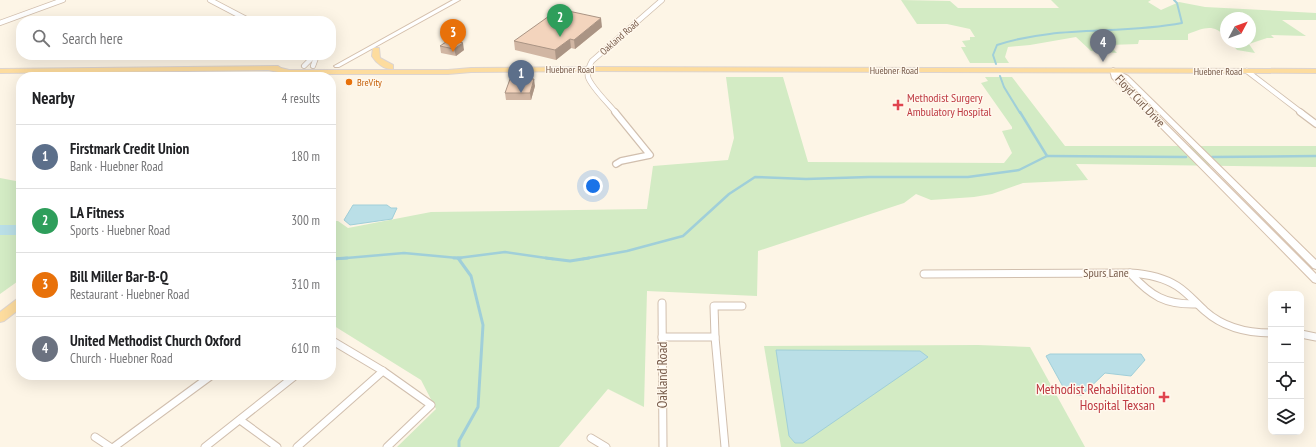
<!DOCTYPE html>
<meta charset="utf-8">
<style>
:root{--surface:#fff;--page:#f6f6f6;--text:#202124;--muted:#757577;--line:#e0e0e0;--accent:#ea580c}
body{margin:0;font-family:"PT Sans Narrow",sans-serif;background:var(--page);color:var(--text)}
.controls{position:absolute;right:12px;bottom:12px;display:grid;overflow:hidden;border-radius:8px;box-shadow:0 4px 16px #0002}
.controls button{width:36px;height:36px;display:grid;place-items:center;padding:0;border:0;border-bottom:1px solid var(--line);background:var(--surface);color:var(--text);font:20px sans-serif}
.compass{position:absolute;left:1220px;top:12px;width:36px;height:36px;border-radius:50%;background:var(--surface);box-shadow:0 4px 16px #0002;rotate:49deg}
.you{position:absolute;left:593px;top:186px;width:14px;height:14px;margin:-10px;border:3px solid #fff;border-radius:50%;background:#1a73e8;box-shadow:0 0 0 6px #1a73e833}
.badge{display:grid;place-items:center;width:26px;height:26px;border-radius:50%;background:var(--accent);color:#fff;font-size:13px;font-weight:700}
.pin{position:absolute;translate:-50% -33px;filter:drop-shadow(0 1px 2px #0008)}
.pin::after{content:'';position:absolute;top:21px;width:14px;height:12px;background:inherit;clip-path:polygon(0 0,100% 0,50% 100%)}
.list{margin:0;padding:0;list-style:none}
h2{display:flex;justify-content:space-between;align-items:center;height:52px;margin:0;padding:0 16px;font-size:17px}
h2 small{font-size:13px;font-weight:400;color:var(--muted)}
.list li{display:grid;grid-template-columns:26px 1fr auto;gap:12px;align-items:center;box-sizing:border-box;height:64px;padding:0 16px;border-top:1px solid var(--line)}
.list b{display:block;font-size:15px;white-space:nowrap}
.list p{margin:0;font-size:13px;white-space:nowrap;color:var(--muted)}
.list em{font-size:13px;font-style:normal;color:var(--muted)}
.icon{flex:none;width:22px;height:22px;fill:none;stroke:currentColor;stroke-width:2;stroke-linecap:round;stroke-linejoin:round}
.map{position:relative;flex:none;width:1316px;height:447px;overflow:hidden}
.search{position:absolute;background:var(--surface);box-shadow:0 4px 16px #0002;left:16px;top:16px;width:320px;height:44px;display:flex;align-items:center;gap:10px;box-sizing:border-box;padding:0 14px;border-radius:16px;color:var(--muted);font-size:15px}
.panel{position:absolute;background:var(--surface);box-shadow:0 4px 16px #0002;left:16px;top:72px;width:320px;height:308px;border-radius:16px}
.map>svg:first-child{display:block}
</style>
<div class="map">
<svg width="1316" height="447" viewBox="0 0 1316 447">
<rect width="100%" height="100%" fill="#fdf5e6"/>
<!-- green -->
<g fill="#d3ebc4">
<path d="M 901,0 L 950,1 L 958,8 L 1059,8 L 1051,0 L 1151,0 L 1148,2 L 1161,10 L 1179,2 L 1205,7 L 1316,13 L 1316,20 L 1282,20 L 1306,36 L 1271,35 L 1274,38 L 1267,38 L 1249,44 L 1255,53 L 1237,50 L 1230,42 L 1250,42 L 1250,18 L 1226,18 L 1226,37 C 1213,23 1204,28 1188,34 L 1188,40 L 1139,40 L 1138,44 L 1109,45 L 1117,53 L 1091,51 L 1076,37 L 1030,45 L 1008,47 L 1005,57 L 1009,63 L 970,63 L 961,47 L 966,47 L 962,41 L 970,40 L 970,37 L 975,37 L 970,29 L 947,24 L 917,24 Z"/>
<path d="M 726,77 L 783,77 L 808,162 L 1004,163 L 1012,153 L 1002,131 L 1012,129 L 1012,127 L 981,83 L 988,81 L 985,77 L 1012,77 L 1065,146 L 1316,146 L 1316,167 L 1076,164 L 1088,180 L 1023,183 L 992,194 L 974,197 L 931,200 L 916,194 L 904,203 L 758,251 L 757,296 L 647,291 L 644,407 L 608,389 L 559,447 L 397,447 L 436,409 L 421,380 L 331,324 L 331,221 L 338,221 L 348,228 L 431,212 L 647,209 L 653,166 L 728,160 L 734,138 Z"/>
<path d="M 0,178 L 21,182 L 21,279 L 0,294 Z"/>
<path d="M 978,345 L 1030,347 L 1085,447 L 781,447 L 764,346 Z"/>
</g>
<!-- water -->
<g fill="#badfe7" stroke="#a0cfd9">
<path d="M 353,205 L 387,205 L 391,208 L 397,208 L 392,219 L 350,225 L 344,220 Z"/>
<path d="M 776,350 L 920,351 L 928,357 L 803,443 L 795,443 L 789,436 Z"/>
<path d="M 1050,354 L 1141,354 L 1145,360 L 1131,376 L 1105,373 L 1082,395 L 1067,394 L 1046,356 Z"/>
</g>
<g fill="none" stroke-linecap="round" stroke-linejoin="round">
<!-- stream-far2 -->
<g stroke="#a0cfd9" stroke-width="2">
<path d="M 996,64 L 993,55 L 997,45 C 1057,25 1120,35 1182,23 L 1177,3 L 1174,0"/>
<path d="M 1000,76 L 1004,87 L 1020,113"/>
</g>
<!-- stream-far1 -->
<g stroke="#a0cfd9" stroke-width="2.5">
<path d="M 1047,156 L 1186,157"/>
<path d="M 1212,157 L 1316,156"/>
<path d="M 335,259 L 404,253 L 458,258 L 505,252 L 553,259"/>
<path d="M 583,259 L 627,251 L 683,236 L 729,194 L 755,177 L 806,179 L 869,177 L 968,177 L 1019,170 L 1047,156 L 1020,112"/>
</g>
<!-- stream -->
<g stroke="#a0cfd9" stroke-width="3">
<path d="M 454,258 L 461,258"/>
<path d="M 458,258 L 471,276 L 483,325 L 478,407 L 459,441 L 459,447"/>
<path d="M 546,258 L 570,261 L 589,258"/>
<path d="M 331,259 L 347,258"/>
</g>
<!-- river -->
<rect fill="#badfe7" fill-rule="evenodd" x="0" y="225" width="21" height="10"/>
<!-- street-far2 casing -->
<g stroke="#d1bfae" stroke-width="6">
<g id="street-far2">
<path d="M 210,0 L 250,21"/>
<path d="M 0,23 L 63,0"/>
<path d="M 304,66 L 311,59 L 310,55"/>
<path d="M 313,66 L 317,55"/>
<path d="M 1247,71 L 1302,113"/>
<path d="M 616,113 C 609,104 591,87 588,77 C 587,71 589,66 592,61 L 662,0"/>
</g>
</g>
<!-- street-far1 casing -->
<g stroke="#d1bfae" stroke-width="8">
<g id="street-far1">
<path d="M 615,112 L 650,155 L 621,161 L 616,164"/>
<path d="M 1300,112 L 1316,124"/>
</g>
</g>
<!-- street casing -->
<g stroke="#d1bfae" stroke-width="9">
<g id="street">
<path d="M 1130,273 C 1151,296 1165,305 1197,304"/>
<path d="M 924,274 L 1130,273 C 1147,274 1163,277 1177,286 C 1188,293 1196,303 1205,311 C 1223,327 1247,333 1271,333"/>
<path d="M 662,303 L 663,447"/>
<path d="M 1301,334 L 1316,337"/>
<path d="M 662,337 L 715,337 L 725,447"/>
<path d="M 715,337 L 714,306 L 742,306"/>
<path d="M 331,340 L 383,371 L 431,405 L 387,447"/>
<path d="M 240,420 L 277,447"/>
<path d="M 95,437 L 110,447"/>
<path d="M 591,438 L 606,447"/>
<path d="M 114,447 L 212,375"/>
<path d="M 205,447 L 296,375"/>
<path d="M 297,447 L 383,371"/>
</g>
</g>
<!-- secondary casing -->
<g stroke="#d4bfac" stroke-width="2">
<g id="secondary">
<path d="M 453,0 L 460,0 L 339,67 L 335,67 L 334,66 Z"/>
<path d="M 1113,68 L 1128,76 L 1316,260 L 1316,269 L 1313,268 L 1124,78 L 1117,75 L 1316,274 L 1316,283 L 1313,282 L 1112,78 L 1110,70 Z"/>
</g>
</g>
<!-- primary casing -->
<g stroke="#dcd4d0" stroke-width="2">
<g id="primary">
<path d="M 373,48 L 379,48 L 380,58 L 393,65 L 393,69 C 385,70 376,63 372,56 Z"/>
<path d="M 278,66 L 281,68 L 289,70 L 448,70 L 471,68 L 588,67 L 1316,69 L 1316,73 L 588,71 L 471,72 L 448,74 L 289,74 L 268,70 L 0,73 L 0,69 Z"/>
<path d="M 21,298 L 21,308 L 4,321 L 0,322 L 0,312 L 17,299 Z"/>
</g>
</g>
<!-- street-far2 -->
<use href="#street-far2" stroke="#fff" stroke-width="4.5"/>
<!-- street-far1 -->
<use href="#street-far1" stroke="#fff" stroke-width="5.5"/>
<!-- street -->
<use href="#street" stroke="#fff" stroke-width="7"/>
<!-- secondary -->
<use href="#secondary" fill="#fff" fill-rule="evenodd"/>
<!-- primary -->
<use href="#primary" fill="#fddc9e" fill-rule="evenodd"/>
</g>
<!-- wall -->
<g fill="#d1b6a3">
<path d="M 602,27 L 575,49 L 571,48 L 556,60 L 515,50 L 514,41 Z"/>
<path d="M 440,46 L 464,50 L 456,56 L 441,53 Z"/>
<path d="M 535,86 L 531,100 L 506,100 L 505,93 Z"/>
</g>
<!-- shaded-wall -->
<g fill="#aa9484">
<path d="M 601,18 L 602,27 L 575,49 L 574,40 Z"/>
<path d="M 570,39 L 571,48 L 556,60 L 555,50 Z"/>
<path d="M 463,43 L 464,50 L 456,56 L 454,49 Z"/>
<path d="M 534,79 L 535,86 L 531,100 L 530,93 Z"/>
</g>
<!-- building -->
<g fill="#f3d4bd" stroke="#aa9484">
<path d="M 559,9 L 601,18 L 574,40 L 570,39 L 555,50 L 514,41 Z"/>
<path d="M 449,40 L 463,43 L 454,49 L 440,46 Z"/>
<path d="M 510,79 L 534,79 L 530,93 L 505,93 Z"/>
</g>
<!-- markers -->
<circle fill="#e8710a" stroke="#fff8ed" stroke-width="1.5" cx="349" cy="82" r="4"/>
<g fill="#e0444e" stroke="#fff8ed" stroke-width="1.5">
<path d="M896 99h4v4h4v4h-4v4h-4v-4h-4v-4h4z"/>
<path d="M1162 391h4v4h4v4h-4v4h-4v-4h-4v-4h4z"/>
</g>
<g text-anchor="middle" stroke-width="3" stroke-linejoin="round" paint-order="stroke">
<!-- far-street labels -->
<g font-size="10" fill="#775b4a" stroke="#fff8ed">
<text transform="translate(619 37) rotate(-41)" y="4">Oakland Road</text>
<text x="570" y="73">Huebner Road</text>
<text x="894" y="74">Huebner Road</text>
<text x="1218" y="75">Huebner Road</text>
</g>
<!-- far-food labels -->
<g font-size="10" fill="#c56008" stroke="#fff8ed" text-anchor="start">
<text x="357" y="86">BreVity</text>
</g>
<!-- health labels -->
<g font-size="12" fill="#be3a42" stroke="#fff8ed" text-anchor="start">
<text x="907" y="102">Methodist Surgery<tspan x="907" dy="14">Ambulatory Hospital</tspan></text>
</g>
<!-- street labels -->
<g font-size="12" fill="#775b4a" stroke="#fff8ed">
<text transform="translate(1140 101) rotate(47)" y="4">Floyd Curl Drive</text>
<text x="1106" y="277">Spurs Lane</text>
</g>
<!-- near-street labels -->
<g font-size="14" fill="#775b4a" stroke="#fff8ed">
<text transform="translate(662 375) rotate(-90)" y="5">Oakland Road</text>
</g>
<!-- near-health labels -->
<g font-size="14" fill="#be3a42" stroke="#fff8ed" text-anchor="end">
<text x="1155" y="394">Methodist Rehabilitation<tspan x="1155" dy="16">Hospital Texsan</tspan></text>
</g>
</g>
</svg>
<div class="controls">
<button>+</button>
<button>−</button>
<button><svg class="icon" aria-label="locate" viewBox="0 0 24 24"><circle cx="12" cy="12" r="6"/><path d="M12 2v4M12 18v4M2 12h4M18 12h4"/></svg></button>
<button><svg class="icon" aria-label="layers" viewBox="0 0 24 24"><path d="M12 4l9 5-9 5-9-5zM3 14l9 5 9-5"/></svg></button>
</div>
<svg class="compass" viewBox="-18 -18 36 36"><path d="M0-13l5 13h-10z" fill="#e53935"/><path d="M0 13l5-13h-10z" fill="#757577"/></svg>
<div class="you"></div>
<div class="pin badge" style="left:521px;top:93px;background:#5c6f8a">1</div>
<div class="pin badge" style="left:560px;top:37px;background:#2e9e5b">2</div>
<div class="pin badge" style="left:453px;top:52px;background:#e8710a">3</div>
<div class="pin badge" style="left:1103px;top:62px;background:#6b7280">4</div>
<div class="search"><svg class="icon" aria-label="search" viewBox="0 0 24 24"><circle cx="10" cy="10" r="6"/><path d="M15 15l6 6"/></svg>Search here</div>
<section class="panel">
<h2>Nearby<small>4 results</small></h2>
<ul class="list">
<li><span class="badge" style="background:#5c6f8a">1</span><div><b>Firstmark Credit Union</b><p>Bank · Huebner Road</p></div><em>180 m</em></li>
<li><span class="badge" style="background:#2e9e5b">2</span><div><b>LA Fitness</b><p>Sports · Huebner Road</p></div><em>300 m</em></li>
<li><span class="badge" style="background:#e8710a">3</span><div><b>Bill Miller Bar-B-Q</b><p>Restaurant · Huebner Road</p></div><em>310 m</em></li>
<li><span class="badge" style="background:#6b7280">4</span><div><b>United Methodist Church Oxford</b><p>Church · Huebner Road</p></div><em>610 m</em></li>
</ul>
</section>
</div>
